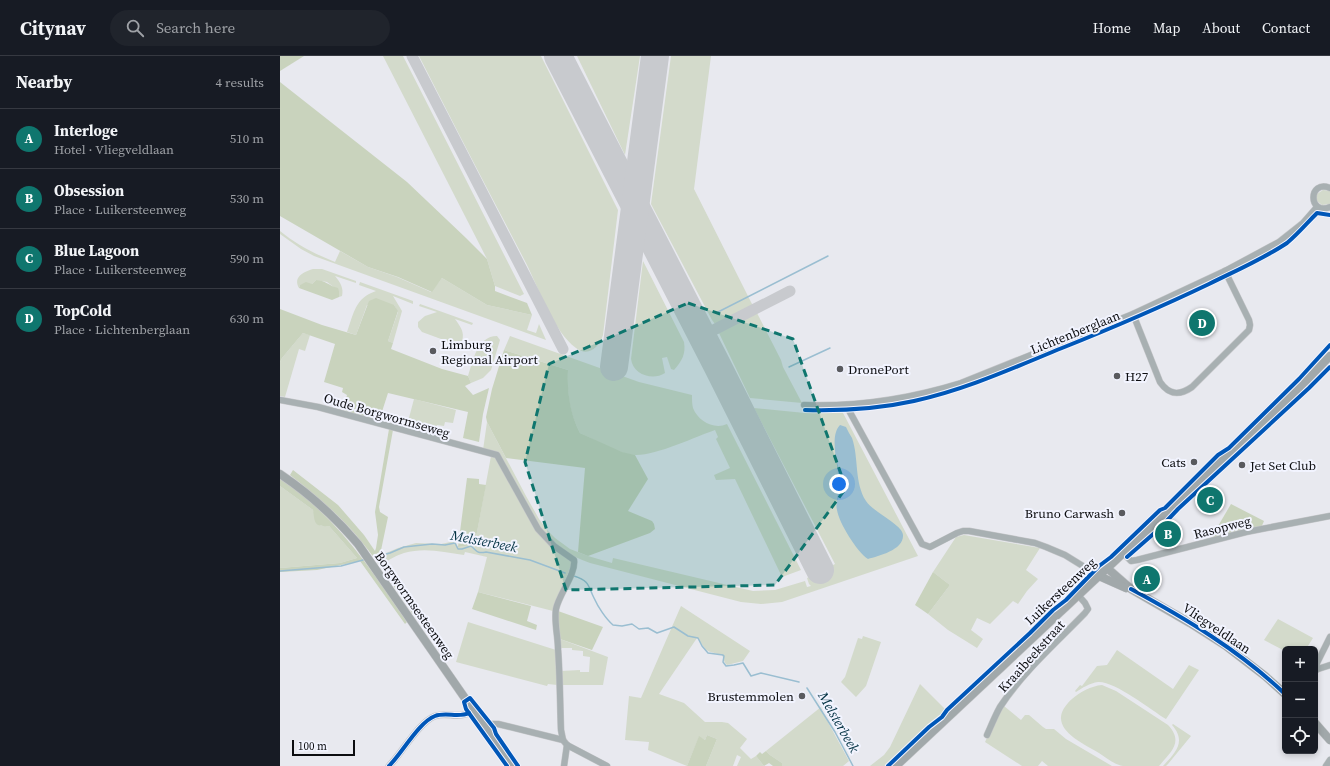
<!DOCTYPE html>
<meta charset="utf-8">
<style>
:root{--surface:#171b24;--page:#20242c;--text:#f1f3f6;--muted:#9ea1a6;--line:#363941;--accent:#0f766e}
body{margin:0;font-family:"Source Serif 4",serif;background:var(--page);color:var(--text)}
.controls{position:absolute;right:12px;bottom:12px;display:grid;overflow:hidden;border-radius:6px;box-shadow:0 2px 6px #0003}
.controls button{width:36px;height:36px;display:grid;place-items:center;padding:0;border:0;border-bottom:1px solid var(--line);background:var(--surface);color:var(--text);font:20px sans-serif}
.scale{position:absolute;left:12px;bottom:10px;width:63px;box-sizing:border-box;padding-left:4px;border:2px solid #0c0d10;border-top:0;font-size:11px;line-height:14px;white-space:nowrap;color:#0c0d10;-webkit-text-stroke:3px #f2f4ff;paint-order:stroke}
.you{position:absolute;left:559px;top:428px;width:14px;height:14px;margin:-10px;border:3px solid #fff;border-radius:50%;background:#1a73e8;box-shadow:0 0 0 6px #1a73e833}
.badge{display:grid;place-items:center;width:26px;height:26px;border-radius:50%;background:var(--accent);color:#fff;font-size:13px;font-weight:700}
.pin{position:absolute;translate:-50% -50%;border:2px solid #fff;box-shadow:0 1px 4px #0006}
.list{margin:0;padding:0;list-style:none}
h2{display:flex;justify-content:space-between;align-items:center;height:52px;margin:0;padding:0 16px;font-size:17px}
h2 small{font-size:13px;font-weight:400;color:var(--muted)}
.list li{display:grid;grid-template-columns:26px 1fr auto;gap:12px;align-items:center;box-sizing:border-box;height:60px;padding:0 16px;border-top:1px solid var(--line)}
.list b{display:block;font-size:15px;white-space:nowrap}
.list p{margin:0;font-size:13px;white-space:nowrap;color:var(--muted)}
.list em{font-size:13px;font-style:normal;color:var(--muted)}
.icon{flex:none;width:22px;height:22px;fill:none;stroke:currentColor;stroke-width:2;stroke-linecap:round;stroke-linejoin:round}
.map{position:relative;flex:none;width:1050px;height:710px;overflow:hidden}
header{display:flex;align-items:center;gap:24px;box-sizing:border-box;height:56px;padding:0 20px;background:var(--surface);border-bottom:1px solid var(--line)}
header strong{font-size:19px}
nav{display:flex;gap:22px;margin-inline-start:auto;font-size:14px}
.search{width:280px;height:36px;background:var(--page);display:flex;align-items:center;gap:10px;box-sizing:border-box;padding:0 14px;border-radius:22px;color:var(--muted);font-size:15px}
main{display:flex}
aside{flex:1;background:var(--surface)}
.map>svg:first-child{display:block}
</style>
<header>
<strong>Citynav</strong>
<div class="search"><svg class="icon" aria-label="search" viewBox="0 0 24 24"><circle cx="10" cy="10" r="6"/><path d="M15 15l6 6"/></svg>Search here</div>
<nav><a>Home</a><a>Map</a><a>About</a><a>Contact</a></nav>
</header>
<main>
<aside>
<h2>Nearby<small>4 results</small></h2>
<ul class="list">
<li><span class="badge">A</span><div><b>Interloge</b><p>Hotel · Vliegveldlaan</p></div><em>510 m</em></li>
<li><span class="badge">B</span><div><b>Obsession</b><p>Place · Luikersteenweg</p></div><em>530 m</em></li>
<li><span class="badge">C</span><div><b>Blue Lagoon</b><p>Place · Luikersteenweg</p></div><em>590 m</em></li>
<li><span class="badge">D</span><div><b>TopCold</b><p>Place · Lichtenberglaan</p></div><em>630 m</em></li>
</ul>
</aside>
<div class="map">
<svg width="1050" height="710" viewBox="0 0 1050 710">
<rect width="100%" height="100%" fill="#e8e9ef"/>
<!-- green -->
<g fill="#d3dacb">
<path d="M 103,0 L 123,0 L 244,238 L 240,240 L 215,230 L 207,203 Z"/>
<path d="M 139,0 L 261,0 L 338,154 L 323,279 C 319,292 308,301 296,292 C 274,276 259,233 246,207 C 210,138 174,69 139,0 Z"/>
<path d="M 297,0 L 360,0 L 345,99 Z"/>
<path d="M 391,0 L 431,0 L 414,133 L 473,250 L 438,268 L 435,268 L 432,264 L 371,148 Z"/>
<path d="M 1043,134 L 1050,135 L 1050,148 L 1042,149 L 1037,145 L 1037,138 Z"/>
<path d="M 0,175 C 17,189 35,198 55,206 L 60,195 L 88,211 L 117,221 L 151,236 L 162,222 L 207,249 L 252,259 L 247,274 L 256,277 L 259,268 L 266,284 L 34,200 L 21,193 L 0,178 Z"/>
<path d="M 363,205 L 404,286 C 406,298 402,305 394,314 L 391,313 L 387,301 L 382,302 L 385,317 C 373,325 353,319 351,303 Z"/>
<path d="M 33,213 L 42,213 L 76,225 L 76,227 L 55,220 C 60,226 64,232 62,240 L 59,241 L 59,235 L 47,226 L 36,224 L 32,228 L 20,229 L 19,232 C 13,221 23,216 33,213 Z"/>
<path d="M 80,226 L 133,245 L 133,248 L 113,240 L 122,255 L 113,287 L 108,285 L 118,256 L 114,249 L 87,249 L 76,279 L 67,276 C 74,257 75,242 96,235 L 79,229 Z"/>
<path d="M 140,248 L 193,267 L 192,269 L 175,263 C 180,270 185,276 182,285 L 172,287 L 142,276 L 138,271 L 138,266 L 145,260 L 157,256 L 139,250 Z"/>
<path d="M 477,257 L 501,304 L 503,311 L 522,347 L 470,342 L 439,277 L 440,275 Z"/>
<path d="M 23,277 L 30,279 L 25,295 L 19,293 L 5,341 L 0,340 L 0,306 L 2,302 Z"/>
<path d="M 217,280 L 220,284 L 211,314 L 203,322 L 191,327 L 188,320 C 193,305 197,280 217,280 Z"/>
<path d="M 230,280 L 359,326 L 412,339 C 412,344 412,348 413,352 C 418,365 434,374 447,368 L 521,514 L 502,521 L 455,423 L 436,424 L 434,419 L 450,412 L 436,383 L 438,381 L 435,374 C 415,381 375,400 355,399 C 338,398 316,384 300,377 C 289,356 287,338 288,314 L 224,294 Z"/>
<path d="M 134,343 L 176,354 L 173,367 L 165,366 L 164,370 L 157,369 L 154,380 L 126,373 Z"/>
<path d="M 474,352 L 525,357 L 562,355 L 638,500 L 502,546 L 481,548 L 461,546 L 310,507 C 300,503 288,499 280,492 C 250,467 236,429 217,396 L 203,394 L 207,366 L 246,440 L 259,463 L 267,474 L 275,482 L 290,493 L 308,500 L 332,507 L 333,502 L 473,535 L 495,534 L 525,525 L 527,531 L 531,530 L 529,528 L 527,522 L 555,508 Z"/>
<path d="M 211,400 L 214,400 L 255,471 L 292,504 C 289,522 276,537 273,555 L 198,536 L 207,501 L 185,496 L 184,499 C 164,496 144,491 124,497 C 117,499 109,504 102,508 L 106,515 L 104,516 L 94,502 L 118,492 L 136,487 L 161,488 L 175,485 L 178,491 L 192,489 L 194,492 Z"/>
<path d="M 0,430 L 33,454 L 40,470 L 49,470 L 77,502 L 60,507 L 0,512 Z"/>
<path d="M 684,479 L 760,492 L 746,514 L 758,523 L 747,535 L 738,548 L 733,545 L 710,568 L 697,562 L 691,574 L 703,583 L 697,592 L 668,574 L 648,558 L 670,529 L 653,516 L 676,481 Z"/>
<path d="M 401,550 L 470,595 L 463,605 L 447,609 L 445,607 L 442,599 C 423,594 429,597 417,582 L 379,638 L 404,647 L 425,666 L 442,666 L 448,667 L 467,683 L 460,692 L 471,703 L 476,700 L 484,710 L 457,710 L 461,701 L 457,699 L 453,710 L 426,710 L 437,683 L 427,679 L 425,684 L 419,681 L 407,710 L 368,694 L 369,686 L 345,684 L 349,640 L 361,642 Z"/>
<path d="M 998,563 L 1033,582 L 1026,593 L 1005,593 L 1005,595 L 984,584 Z"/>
<path d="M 188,566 L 276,594 L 277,629 L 268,628 L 267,630 L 176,606 Z"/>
<path d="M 583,580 L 601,586 L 586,630 L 576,641 L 561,626 L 565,621 L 578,582 L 582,583 Z"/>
<path d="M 280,583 L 328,601 L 323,629 L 282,629 L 281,615 L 300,614 L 300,616 L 309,616 L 310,601 L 303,600 L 303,595 L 292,594 L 292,592 L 280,592 Z"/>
<path d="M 837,594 L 893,633 L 909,609 L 919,614 L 886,663 C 871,654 835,625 818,626 C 810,627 802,632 796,636 L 795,635 L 800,629 L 802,630 L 817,610 L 827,609 Z"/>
<path d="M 640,628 L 666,654 L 607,710 L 590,710 L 604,699 L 610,691 Z"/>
<path d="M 822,629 L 836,635 L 888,669 C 904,686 891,696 879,710 C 868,710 855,710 843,710 C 835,709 825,701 819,697 C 798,685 763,669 792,643 C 800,636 811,630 822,629 Z"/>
<path d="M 724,650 L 741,664 L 745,659 L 749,659 L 763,671 L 766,673 L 774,673 L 786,683 L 832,710 L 768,710 L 762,705 L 758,710 L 742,710 L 705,686 L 716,662 Z"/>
<path d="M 541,651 L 543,657 L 569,705 L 563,710 L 502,710 L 502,707 L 490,699 L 486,695 Z"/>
<path d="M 893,668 L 911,680 L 888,708 L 886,710 L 883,710 C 895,697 907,686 892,669 Z"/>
</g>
<!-- forest -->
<g fill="#c9d3bd">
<path d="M 0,0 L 24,0 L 0,15 Z"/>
<path d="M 0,26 L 127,126 L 186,182 L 207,203 L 215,230 L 215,235 L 247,247 L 252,259 L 207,249 L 162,222 L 152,236 L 118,221 L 88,211 L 0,160 Z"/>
<path d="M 36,224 C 45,224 49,230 58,232 L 59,235 L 59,241 L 52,244 L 19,232 L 20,229 L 26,226 L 32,228 Z"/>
<path d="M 96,242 L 114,249 L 118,255 L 108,285 L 113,287 L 111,293 L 162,313 L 188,320 L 191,327 L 185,330 L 193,339 L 209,332 L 203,358 L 199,386 L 183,382 L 188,356 L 108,337 L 99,365 L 63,355 L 67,339 L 62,336 L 63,332 L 44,326 L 55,288 L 23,277 L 2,302 L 0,306 L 0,253 L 42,269 L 76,279 L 89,245 Z"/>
<path d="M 224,294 L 288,314 C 287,337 290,357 300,377 L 342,396 L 355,399 L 368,423 L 348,455 L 372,465 L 374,468 L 375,473 L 370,477 L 308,500 L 298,496 L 305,412 L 226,402 L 207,366 L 206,361 L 212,333 Z"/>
<path d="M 109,373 L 113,374 L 99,451 L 100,456 L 108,461 L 100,499 L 94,502 C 71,469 42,444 10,419 L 13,414 L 58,449 L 84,479 L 95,495 L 96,492 L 98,479 L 95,456 Z"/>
<path d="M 187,422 L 199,423 L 199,428 L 206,429 L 194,492 L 192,489 L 178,491 Z"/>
<path d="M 0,423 C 56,459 90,512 127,566 L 125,568 L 80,505 L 37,514 L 0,516 L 0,512 L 60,507 L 77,502 L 49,470 C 34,471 35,467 33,454 L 0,430 Z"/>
<path d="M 951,448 L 984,465 L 981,472 L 931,482 Z"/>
<path d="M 108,513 L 137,558 L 134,560 L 104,516 Z"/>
<path d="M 653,516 L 670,529 L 648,558 L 635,549 Z"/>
<path d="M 198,536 L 251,550 L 247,565 L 257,569 L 256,574 L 192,553 Z"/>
<path d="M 278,555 L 323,571 L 312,594 L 280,583 Z"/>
<path d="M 427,679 L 437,683 L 426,710 L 407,710 L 419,680 L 425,684 Z"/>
<path d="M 486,695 L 490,699 L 502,707 L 502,710 L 493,710 L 489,707 L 484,710 L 476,700 L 480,696 L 482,698 Z"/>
</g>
<!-- water -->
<path fill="#9abed1" d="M 560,369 L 566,371 C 568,375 570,379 572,382 C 579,402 574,426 586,445 C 593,456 623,469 623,479 C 624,494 599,500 588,503 C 577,496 559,467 557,454 C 555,446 559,438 559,430 C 560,414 548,381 560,369 Z"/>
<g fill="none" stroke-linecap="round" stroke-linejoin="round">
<!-- stream -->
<g stroke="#9abed1" stroke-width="1.5">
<path d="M 438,256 L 548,200"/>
<path d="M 509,311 L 550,292"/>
<path d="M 95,501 L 110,497 L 124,491 L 152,488 L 165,489 L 175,487 L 178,493 L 182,493 L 191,490 C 197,495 197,498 206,496 L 250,504 L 285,517"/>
<path d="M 0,515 L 61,510 L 83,504"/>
<path d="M 294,520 C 310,525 308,530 314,542 C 318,551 326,563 333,569 L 342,570 L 352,568 L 359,573 L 368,572 L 377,577 L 394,571 L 408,580 L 418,582 L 422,590 L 428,597 L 443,599 L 444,600 L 443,606 L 446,610 L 454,609 L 463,607 L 471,620 L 481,617 L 519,626"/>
<path d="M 527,632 L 555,676 L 573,710"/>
</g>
<!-- taxiway -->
<g stroke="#c8cace" stroke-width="11">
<path d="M 132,0 L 283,293"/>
<path d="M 422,280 L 510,235"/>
</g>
<!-- runway -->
<g stroke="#c8cace" stroke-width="28">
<path d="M 278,0 L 437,309 L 540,514"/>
<path d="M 334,311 L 375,0"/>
</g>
<!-- minor casing -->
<g stroke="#c6c7ca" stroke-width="7">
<g id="minor">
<path d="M 1050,132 C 1028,123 1028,160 1050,151"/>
<path d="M 853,258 L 880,326 C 889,339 899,340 912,331 L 969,274 L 970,269 L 969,264 L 945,215"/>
<path d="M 0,344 L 38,351 L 217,399 L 258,473 L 274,490 L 294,504 C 296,518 279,538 276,553 C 274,566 278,580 278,593 C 280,620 280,647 281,674 L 283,684 L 287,689 L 327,710"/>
<path d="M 524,349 C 578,351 629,343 681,327 L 853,258 L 945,215 L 999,186 L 1023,167 L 1037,151"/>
<path d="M 566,349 L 642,488 L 650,491 L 677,477 L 683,475 L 689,475 L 755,487 L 766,491 L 785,499 L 819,520"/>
<path d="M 843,497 L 851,505 L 857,504 L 966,476 L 1050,460"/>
<path d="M 1035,614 L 1050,609"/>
<path d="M 1036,614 L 1037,607 L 1050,581"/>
<path d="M 205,670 L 212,668 L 218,668 L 283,684"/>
<path d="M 707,679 C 711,670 715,660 720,651 C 743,616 776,587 805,557 L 808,553 L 805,547 L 798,539"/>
<path d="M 109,710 C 122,697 139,666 155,660 C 165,656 176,662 186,658 C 188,657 191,655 194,654"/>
<path d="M 284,710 L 287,689"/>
<path d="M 1046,710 L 1050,704"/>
</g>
</g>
<!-- major casing -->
<g stroke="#c6c7ca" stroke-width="9">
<g id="major">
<path d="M 0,418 C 30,438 55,461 78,488 L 232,710"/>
<path d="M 827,512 L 851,533 L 910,567 L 946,590 L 985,620 L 1005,638"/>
<path d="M 819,520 L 846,532"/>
<path d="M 1035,667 L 1050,684"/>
<path d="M 616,710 L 1011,340 L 1050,300"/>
</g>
</g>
<!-- minor -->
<use href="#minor" stroke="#a8b0b2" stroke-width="6"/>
<!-- major -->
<use href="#major" stroke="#a1a8aa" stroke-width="8"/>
<!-- cycleway casing -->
<g stroke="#f2f4ff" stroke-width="6">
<g id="cycleway">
<path d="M 525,354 C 562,355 598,353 634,345 C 685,334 733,312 782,292 C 832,272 881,251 929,228 C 955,215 983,203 1007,187 C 1018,178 1027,167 1037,157 L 1050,159"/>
<path d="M 847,501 L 879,473 L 898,453 L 1029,332 L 1050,311"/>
<path d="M 851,533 C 905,562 960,595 1005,638"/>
<path d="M 109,710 C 122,697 139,666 155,660 C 166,656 179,662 189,657"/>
<path d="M 227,710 L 186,653 L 184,646 L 190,642 L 214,672 L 216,678 L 238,710"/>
<path d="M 608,710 L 649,671 L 662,661 L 667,654 L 750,577 L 773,554 L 786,544 L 819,510 L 831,501 L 880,454 L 885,452 L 938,399 L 949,392 L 1019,323 L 1050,289"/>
</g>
</g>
<!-- cycleway -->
<use href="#cycleway" stroke="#0057b8" stroke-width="4"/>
</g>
<!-- marked area -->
<path fill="#0f766e" fill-opacity="0.2" stroke="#0f766e" stroke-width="3" stroke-dasharray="8 5" stroke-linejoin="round" d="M 408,247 L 513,283 L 566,432 L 495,529 L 286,534 L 245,406 L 269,308 Z"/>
<!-- markers -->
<g fill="#595a5e" stroke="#f2f4ff" stroke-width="1.5">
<circle cx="153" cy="295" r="4"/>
<circle cx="560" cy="313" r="4"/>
<circle cx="837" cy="320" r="4"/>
<circle cx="914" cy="406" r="4"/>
<circle cx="962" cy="409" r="4"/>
<circle cx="842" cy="457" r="4"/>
<circle cx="522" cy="640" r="4"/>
</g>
<g text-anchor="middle" stroke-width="4" stroke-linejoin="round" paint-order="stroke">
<!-- street labels -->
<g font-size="13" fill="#0c0d10" stroke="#f2f4ff">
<text transform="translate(795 276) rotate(-22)" y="5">Lichtenberglaan</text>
<text transform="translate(107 359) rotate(16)" y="5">Oude Borgwormseweg</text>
<text transform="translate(942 471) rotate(-14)" y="5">Rasopweg</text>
<text transform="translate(780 535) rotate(-43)" y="5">Luikersteenweg</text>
<text transform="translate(135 549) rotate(55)" y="5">Borgwormsesteenweg</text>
<text transform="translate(937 572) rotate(34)" y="5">Vliegveldlaan</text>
<text transform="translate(751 600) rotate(-48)" y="5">Kraaibeekstraat</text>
</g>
<!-- poi labels -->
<g font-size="13" fill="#0c0d10" stroke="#f2f4ff" text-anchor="start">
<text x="161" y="293">Limburg<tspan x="161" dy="15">Regional Airport</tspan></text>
<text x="568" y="318">DronePort</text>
<text x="845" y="325">H27</text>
<text x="906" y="411" text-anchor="end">Cats</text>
<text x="970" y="414">Jet Set Club</text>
<text x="834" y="462" text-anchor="end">Bruno Carwash</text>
<text x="514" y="645" text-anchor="end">Brustemmolen</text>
</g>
<!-- water labels -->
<g font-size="14" font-style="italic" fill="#033243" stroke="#f2f4ff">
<text transform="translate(204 485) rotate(11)" y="5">Melsterbeek</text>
<text transform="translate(559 666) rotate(60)" y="5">Melsterbeek</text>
</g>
</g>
</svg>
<div class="controls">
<button>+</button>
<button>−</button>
<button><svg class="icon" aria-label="locate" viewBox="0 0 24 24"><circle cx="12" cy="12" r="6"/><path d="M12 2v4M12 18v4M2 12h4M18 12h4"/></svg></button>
</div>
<div class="scale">100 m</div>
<div class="you"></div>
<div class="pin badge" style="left:867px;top:523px">A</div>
<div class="pin badge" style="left:888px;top:478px">B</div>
<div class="pin badge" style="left:930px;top:444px">C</div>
<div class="pin badge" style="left:922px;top:267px">D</div>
</div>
</main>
